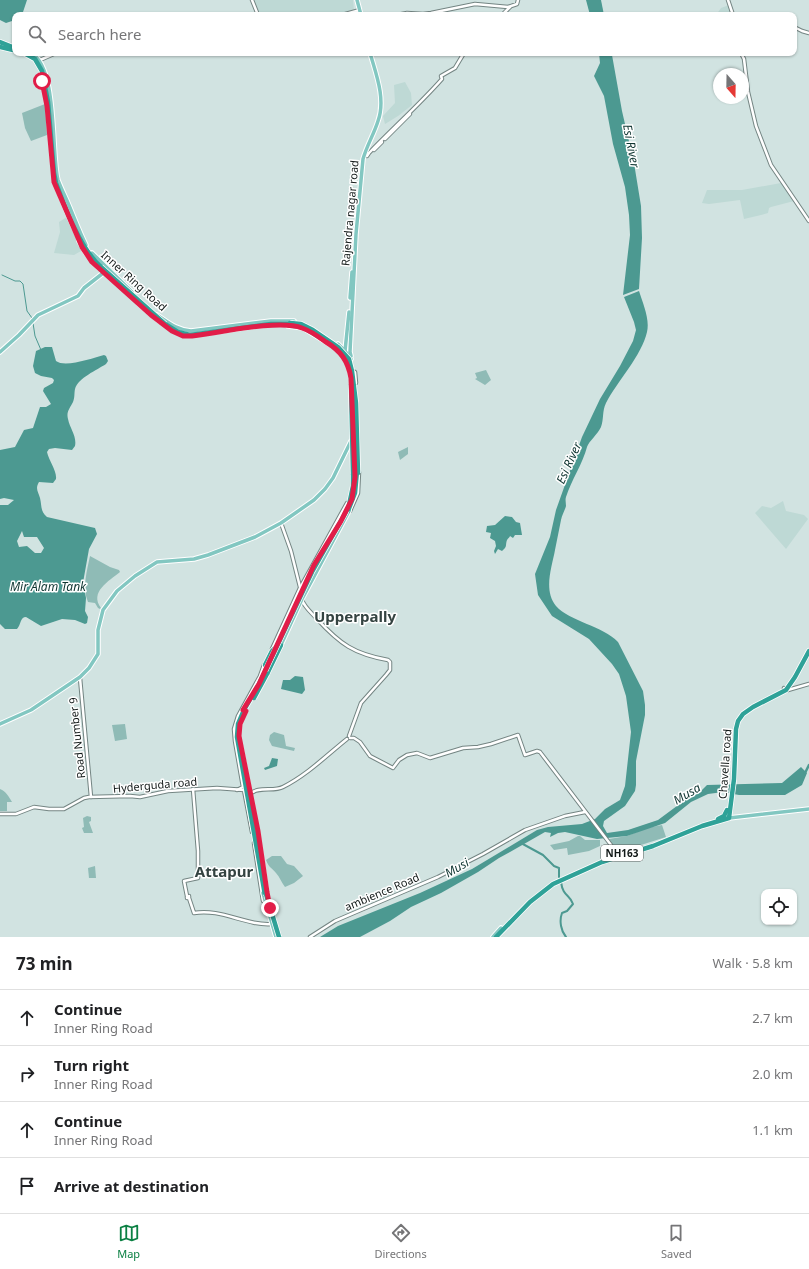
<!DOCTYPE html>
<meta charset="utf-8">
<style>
:root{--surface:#fff;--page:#f6f6f6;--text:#202124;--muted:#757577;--line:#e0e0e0;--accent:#0b8043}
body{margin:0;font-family:"Noto Sans",sans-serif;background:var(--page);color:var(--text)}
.controls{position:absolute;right:12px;bottom:12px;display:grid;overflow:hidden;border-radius:8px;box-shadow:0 1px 3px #0004}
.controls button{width:36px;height:36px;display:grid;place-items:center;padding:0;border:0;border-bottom:1px solid var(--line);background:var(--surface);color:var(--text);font:20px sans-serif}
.compass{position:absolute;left:713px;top:68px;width:36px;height:36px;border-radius:50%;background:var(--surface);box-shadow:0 1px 3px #0004;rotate:160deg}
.stop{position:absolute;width:12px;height:12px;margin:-9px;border:3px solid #e11d48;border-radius:50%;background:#fff}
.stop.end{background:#e11d48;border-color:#fff;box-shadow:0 1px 4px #0008}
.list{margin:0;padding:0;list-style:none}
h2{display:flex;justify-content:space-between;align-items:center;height:52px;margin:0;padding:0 16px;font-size:17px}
h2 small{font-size:13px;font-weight:400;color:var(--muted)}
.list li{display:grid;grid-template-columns:26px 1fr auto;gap:12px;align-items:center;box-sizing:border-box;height:56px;padding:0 16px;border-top:1px solid var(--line)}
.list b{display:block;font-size:15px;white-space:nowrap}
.list p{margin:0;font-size:13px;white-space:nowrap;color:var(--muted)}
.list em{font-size:13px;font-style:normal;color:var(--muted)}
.icon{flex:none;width:22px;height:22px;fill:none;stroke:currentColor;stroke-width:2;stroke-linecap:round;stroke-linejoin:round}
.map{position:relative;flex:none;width:809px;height:937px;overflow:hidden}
.search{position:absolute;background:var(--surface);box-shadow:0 1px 3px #0004;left:12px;right:12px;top:12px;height:44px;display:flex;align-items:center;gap:10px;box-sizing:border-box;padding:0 14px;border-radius:8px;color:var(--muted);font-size:15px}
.sheet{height:276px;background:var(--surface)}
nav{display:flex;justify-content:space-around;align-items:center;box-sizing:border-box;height:56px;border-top:1px solid var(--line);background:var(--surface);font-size:11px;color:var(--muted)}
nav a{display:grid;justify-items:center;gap:2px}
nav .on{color:var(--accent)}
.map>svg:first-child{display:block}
</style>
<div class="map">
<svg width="809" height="937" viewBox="0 0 809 937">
<rect width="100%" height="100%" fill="#d1e3e1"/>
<!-- built -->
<g fill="#bed9d5">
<path d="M 254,0 L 353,0 L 354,10 L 335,15 L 259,15 Z"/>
<path d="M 729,5 L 731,15 L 716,15 L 721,8 Z"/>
<path d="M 405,82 L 411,93 L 412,105 L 398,116 L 385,124 L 383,116 L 395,103 L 394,85 Z"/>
<path d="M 781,183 L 794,201 L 771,207 L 769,208 L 768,213 L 761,215 L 744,219 L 740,200 L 709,204 L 702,203 L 707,190 L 742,190 Z"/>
<path d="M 67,217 L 81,251 L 74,255 L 54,253 L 60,232 L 59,222 Z"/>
<path d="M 783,501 L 786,511 L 804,515 L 808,519 L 786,549 L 755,513 L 762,506 L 771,508 Z"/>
</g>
<!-- green -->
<g fill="#8fbbb6">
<path d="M 45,104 L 47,135 L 31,141 L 25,128 L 22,113 Z"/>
<path d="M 486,370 L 491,380 L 485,385 L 475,379 L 477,378 L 475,373 Z"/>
<path d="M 408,447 L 408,454 L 400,460 L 398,452 Z"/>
<path d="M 90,556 L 110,567 L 119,570 L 120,572 C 109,581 89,592 101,608 L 100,609 L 98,608 L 95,603 L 88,602 C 82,588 87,570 90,556 Z"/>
<path d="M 125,724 L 127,739 L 115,741 L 112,725 Z"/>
<path d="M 274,732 L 284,735 L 286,746 L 295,748 L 294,751 L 272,746 L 269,740 L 270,735 Z"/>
<path d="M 0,789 C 6,791 9,797 12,802 L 7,802 L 7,811 L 0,811 Z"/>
<path d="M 87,816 L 91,817 L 91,821 L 89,822 L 93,833 L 84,833 L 82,828 L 84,827 L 83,818 Z"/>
<path d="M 662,825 L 666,837 L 616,853 L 609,839 L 627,836 L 647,828 Z"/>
<path d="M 578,836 L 580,836 L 585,840 L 600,840 L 600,846 L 589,851 L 568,855 L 567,848 L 554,850 L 550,845 L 569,841 Z"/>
<path d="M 272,856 L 281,856 L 287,864 L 294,866 L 303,876 L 294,883 L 285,887 C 281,882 280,877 276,873 C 271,867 269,868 266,860 Z"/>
<path d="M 95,866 L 96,878 L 89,878 L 88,868 Z"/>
<path d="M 387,888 L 389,895 L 380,899 L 378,892 Z"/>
</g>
<!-- water -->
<g fill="#4c9991" fill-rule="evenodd">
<path d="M 0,0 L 27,0 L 22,15 L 15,15 L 15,20 L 6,23 L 0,20 Z"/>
<path d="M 586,0 L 601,0 L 604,15 L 590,15 Z"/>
<path d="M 599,53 L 612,53 L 612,55 L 622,111 L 634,163 L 641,206 L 642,238 L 639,289 L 623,295 L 630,235 L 629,215 L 625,187 L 613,144 L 604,96 L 594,76 L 600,63 Z"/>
<path d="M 639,291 C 643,304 650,319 647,332 C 642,355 617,382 606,403 C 602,411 604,419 601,427 C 598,434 589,441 587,447 C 583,463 571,481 566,497 C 565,500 566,503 566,506 C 565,510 562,515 561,520 C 559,530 557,540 555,550 C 552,567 543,590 556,606 C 569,621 603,626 618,642 L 643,691 L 645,705 L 645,715 L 636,761 L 636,785 L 635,791 L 625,806 L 604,821 L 603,826 L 607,833 L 628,830 L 658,820 L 685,800 L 699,793 L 707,785 L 782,783 L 801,767 L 807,773 L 802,785 L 785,795 L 739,795 L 723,792 L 708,794 L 691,802 L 665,823 L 627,836 L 597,839 L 565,832 L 558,833 L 550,837 L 551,833 L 545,832 L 510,852 L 499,858 L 478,872 L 441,893 L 411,907 L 390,921 L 360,937 L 320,937 L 338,926 L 420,893 L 472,869 L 537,830 L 548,827 L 582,824 L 595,819 L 605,809 L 620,800 L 625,786 L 631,732 L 626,696 L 619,674 L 612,664 L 589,639 L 552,616 L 538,595 L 535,574 L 550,537 L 556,510 L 582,437 L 600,399 L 620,366 L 633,341 L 636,330 L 634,322 L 624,297 Z"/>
<path d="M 45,347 L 52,347 L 56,361 C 65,368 93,358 104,355 L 106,356 L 108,361 L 106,364 C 97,370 78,378 75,389 C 74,394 75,397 73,402 C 70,408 66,412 68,419 C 70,429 77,436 75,446 L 72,450 L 55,448 L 49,449 L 47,452 C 49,461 57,471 56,479 L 53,483 L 39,482 C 35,489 38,491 40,498 C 42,506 40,511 47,517 L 95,528 L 97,534 L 89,549 L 84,577 L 83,583 L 86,598 L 85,611 L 88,617 L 87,623 L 85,624 L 75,620 L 62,619 L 41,626 L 26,617 C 20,617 21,625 17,629 L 5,629 L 0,624 L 0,505 L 8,505 L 14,500 L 4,498 L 0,499 L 0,450 L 15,447 L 24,430 L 33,428 L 40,407 L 46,407 L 51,404 L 43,391 L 44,388 L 53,383 L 54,380 L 52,378 L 41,376 L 35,373 L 33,366 L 36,351 ZM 22,531 L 24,537 L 37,537 L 44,548 L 41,553 L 35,553 L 27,546 L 19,547 L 17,541 Z"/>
<path d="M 505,516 L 512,517 L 516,522 L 520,523 L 522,535 L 515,535 L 513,538 L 510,536 C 510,537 508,538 507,540 C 505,545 508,546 502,551 L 498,549 L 495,554 L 494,551 L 496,546 L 495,541 L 490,538 L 491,533 L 486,532 L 487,526 L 495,525 Z"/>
<path d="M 295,676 L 303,677 L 305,690 L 302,694 L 281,689 L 283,680 L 290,680 Z"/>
<path d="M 272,758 L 278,759 L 277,766 L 265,770 L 264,768 L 269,766 Z"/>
</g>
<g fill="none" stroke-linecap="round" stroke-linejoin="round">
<!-- stream -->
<g stroke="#4c9991" stroke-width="1">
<path d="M 2,275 L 15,281 L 20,281 L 23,284 L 27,311 L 32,318"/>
<path d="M 33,323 L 35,336 L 41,350"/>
</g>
<!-- canal -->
<g stroke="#4c9991" stroke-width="2">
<path d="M 521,843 L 543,855 L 554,866 L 559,868 L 559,877"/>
<path d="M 561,882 C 563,897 570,894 573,904 L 567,911 L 562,913 C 559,921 561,931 566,937"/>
</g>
<!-- river -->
<path stroke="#4c9991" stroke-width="2.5" d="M 805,773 L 809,765"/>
<!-- minor casing -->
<g stroke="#748583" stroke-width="4.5">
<g id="minor">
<path d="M 252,0 L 258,15"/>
<path d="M 728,0 L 733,15"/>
<path d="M 342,15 L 360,10"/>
<path d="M 397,15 L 407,13 L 423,14 L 431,13 L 475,4 L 508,7 L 517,4 L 518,0"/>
<path d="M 502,15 L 510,7"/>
<path d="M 794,27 L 802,31 L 809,33"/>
<path d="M 741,53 L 744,59 L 748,92 L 756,126 L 771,165 L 809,221"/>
<path d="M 40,60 L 56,53"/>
<path d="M 385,139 L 410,114"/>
<path d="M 374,150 L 382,142"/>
<path d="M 367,156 L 369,153 C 393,128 419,105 442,79 L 441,76 L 455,68 L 464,53"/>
<path d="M 353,371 L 355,372 L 356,383"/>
<path d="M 350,511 L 358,493 L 359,472"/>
<path d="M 281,523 L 291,551 L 300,587"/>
<path d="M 302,600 C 305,608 312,613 317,619 C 340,644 354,654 388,660 L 390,662 L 390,670 L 386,675 L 361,703 L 349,736"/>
<path d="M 272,649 L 300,588 L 347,503"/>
<path d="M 80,678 L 91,797"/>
<path d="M 784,688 L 788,690 L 809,684"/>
<path d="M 350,738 L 354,738 L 360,742 L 370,756 L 393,768 L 399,760 L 407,755 L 417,753 L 430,758 L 463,748 L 478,747 L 491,744 L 518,735 L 525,755 L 537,751 L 540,752 L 611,845 L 614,856"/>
<path d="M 237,790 L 243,787 L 235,741 L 234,729 L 238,716 L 260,676 L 264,665"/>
<path d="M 250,794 C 258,786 274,792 283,787 C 307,775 327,755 347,739"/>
<path d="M 0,814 L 16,814 L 34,807 L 49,809 L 64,809 L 84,798 L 89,797 L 130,796 L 140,797 L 168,791 L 217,788 L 244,790 L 252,832"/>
<path d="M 254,843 L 263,901 L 265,901"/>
<path d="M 187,896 L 184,881 L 198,878 L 198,851 L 193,789"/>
<path d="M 189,898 L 189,896 L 187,897 L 187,898 L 189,898 L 194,913 C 221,908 246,926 272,924"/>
<path d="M 310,937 L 335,921 L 438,877 L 483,854 L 525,830 L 565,816 L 585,812"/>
</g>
</g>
<!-- major casing -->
<g stroke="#fff" stroke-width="5.5">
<g id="major">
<path d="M 357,0 L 361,15"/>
<path d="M 31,53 C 58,67 51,153 58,180 C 61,188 65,196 68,203 C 74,217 79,231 86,245"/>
<path d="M 79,241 L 86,253 L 99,268"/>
<path d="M 92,253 L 132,292"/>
<path d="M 350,298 L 352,272"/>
<path d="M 139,304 L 159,321"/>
<path d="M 157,315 C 169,323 177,330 191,331 L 271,321 L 294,321"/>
<path d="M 288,326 L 303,328 L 329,344"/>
<path d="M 338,344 L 345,351 L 351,359"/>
<path d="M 345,351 L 349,312"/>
<path d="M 0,352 L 19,335 L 38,315 L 78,296 L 84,288 L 107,270"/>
<path d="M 342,354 L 347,361 L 350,371"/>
<path d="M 351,356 L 350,352 L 356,234 L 363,159 C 367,145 374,134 378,121 C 386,99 376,74 370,53"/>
<path d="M 280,647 L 302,599 L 349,511"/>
<path d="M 0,724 L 31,710 L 80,677 L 89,668 L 98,654 L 98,630 L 103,610 L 117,591 L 135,576 L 157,562 L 194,559 L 208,555 L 255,537 L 281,523 L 314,500 L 325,489 L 333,478 L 351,441"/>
<path d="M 241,748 L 257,831 L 267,894"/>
<path d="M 729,818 L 809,809"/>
<path d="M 263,893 L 276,937"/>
<path d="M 493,937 L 501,928"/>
</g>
</g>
<!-- highway casing -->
<g stroke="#fff" stroke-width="6">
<g id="highway">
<path d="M 0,42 L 15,48"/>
<path d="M 0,47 L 13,50"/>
<path d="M 24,53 L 35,59 L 42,71 L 48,102 L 54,173 L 56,183 C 66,210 80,248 101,267"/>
<path d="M 165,324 L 178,332 L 190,335 L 271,324 L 290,324"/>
<path d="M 349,505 L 353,486 L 353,474"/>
<path d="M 348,511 L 355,493 L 357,471"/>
<path d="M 265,665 L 272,651 L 275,648"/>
<path d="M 267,674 L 281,645"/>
<path d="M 244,710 L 238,724 L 237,737 L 265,895"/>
<path d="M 718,819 L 724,816 L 727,810"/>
<path d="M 496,937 L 530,902 L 553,884 L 602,862 L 653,846 L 702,826 L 729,818 L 734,779 L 736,729 L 738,721 L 743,714 L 753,707 L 786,690 L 795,677 L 809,651"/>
</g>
</g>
<!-- minor -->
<use href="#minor" stroke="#fff" stroke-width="2.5"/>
<!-- major -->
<use href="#major" stroke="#82c7c1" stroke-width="3.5"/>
<!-- highway -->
<use href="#highway" stroke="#2fa298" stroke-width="4.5"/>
<!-- highway-bridge casing -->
<g stroke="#fff" stroke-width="6" stroke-linecap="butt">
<g id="highway-bridge">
<path d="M 101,267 L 165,324"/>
<path d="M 290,323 L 301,324 L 313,330 L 338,347 L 349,359 L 352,371 L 356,403 L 358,473"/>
<path d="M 351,385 L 353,474"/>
<path d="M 254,698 L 267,674"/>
<path d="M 244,710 L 259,684 L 312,572 L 347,510"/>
<path d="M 266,894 L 279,937"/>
</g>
</g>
<!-- highway-bridge -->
<use href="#highway-bridge" stroke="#2fa298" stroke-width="4.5"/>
</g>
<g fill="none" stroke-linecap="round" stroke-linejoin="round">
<!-- route -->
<path stroke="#e11d48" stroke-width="5" d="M 42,81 L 47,106 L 54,182 L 82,247 L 92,262 L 151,315 L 172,331 L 183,336 L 192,336 C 218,333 279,319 302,328 C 311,331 319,337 326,342 C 341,351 348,361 351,378 L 355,477 L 352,499 L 341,521 L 314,565 L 259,684 L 243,710 L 246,711 L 240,724 L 239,736 L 258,831 L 267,892 L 270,908"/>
</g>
<g text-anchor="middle" stroke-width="3" stroke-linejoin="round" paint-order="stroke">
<!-- shield labels -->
<rect fill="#fff" stroke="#595e5d" stroke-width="1" x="601" y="845" width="42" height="16" rx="3"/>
<g font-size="10" font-weight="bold" fill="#121918">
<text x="622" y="857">NH163</text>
</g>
<!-- street labels -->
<g font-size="11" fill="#121918" stroke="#fff">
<text transform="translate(350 213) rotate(-85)" y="4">Rajendra nagar road</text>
<text transform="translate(134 281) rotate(42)" y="4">Inner Ring Road</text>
<text transform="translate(77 738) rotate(-96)" y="4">Road Number 9</text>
<text transform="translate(725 764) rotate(-86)" y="4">Chavella road</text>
<text transform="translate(155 785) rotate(-5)" y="4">Hyderguda road</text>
<text transform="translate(382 892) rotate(-23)" y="4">ambience Road</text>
</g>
<!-- water labels -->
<g font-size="12" font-style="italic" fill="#0f3531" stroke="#fff">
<text transform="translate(631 146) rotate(79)" y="4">Esi River</text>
<text transform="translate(569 463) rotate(-66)" y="4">Esi River</text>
<text x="48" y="591">Mir Alam Tank</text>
<text transform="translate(687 794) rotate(-31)" y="4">Musa</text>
<text transform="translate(457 868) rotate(-30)" y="4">Musi</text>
</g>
<!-- district labels -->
<g font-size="15" font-weight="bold" fill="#344341" stroke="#fff">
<text x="355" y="622">Upperpally</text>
<text x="224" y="877">Attapur</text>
</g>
</g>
</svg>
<div class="controls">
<button><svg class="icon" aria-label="locate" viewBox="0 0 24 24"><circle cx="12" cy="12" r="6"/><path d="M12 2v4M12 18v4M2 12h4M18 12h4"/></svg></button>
</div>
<svg class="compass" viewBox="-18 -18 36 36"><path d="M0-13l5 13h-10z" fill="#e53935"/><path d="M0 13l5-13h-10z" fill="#757577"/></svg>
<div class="stop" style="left:42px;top:81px"></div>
<div class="stop end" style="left:270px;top:908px"></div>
<div class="search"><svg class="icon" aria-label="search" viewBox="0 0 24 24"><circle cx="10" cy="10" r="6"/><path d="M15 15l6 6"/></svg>Search here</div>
</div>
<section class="sheet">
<h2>73 min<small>Walk · 5.8 km</small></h2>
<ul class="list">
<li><svg class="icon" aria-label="ahead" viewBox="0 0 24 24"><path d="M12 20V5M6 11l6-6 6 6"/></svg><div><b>Continue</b><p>Inner Ring Road</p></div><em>2.7 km</em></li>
<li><svg class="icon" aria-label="right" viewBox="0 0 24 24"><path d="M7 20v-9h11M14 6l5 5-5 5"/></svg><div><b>Turn right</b><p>Inner Ring Road</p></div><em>2.0 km</em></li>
<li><svg class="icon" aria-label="ahead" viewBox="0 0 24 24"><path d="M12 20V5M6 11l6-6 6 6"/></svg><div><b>Continue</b><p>Inner Ring Road</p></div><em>1.1 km</em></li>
<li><svg class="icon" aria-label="arrive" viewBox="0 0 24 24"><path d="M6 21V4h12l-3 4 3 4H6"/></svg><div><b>Arrive at destination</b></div></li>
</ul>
</section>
<nav>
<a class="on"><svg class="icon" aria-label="map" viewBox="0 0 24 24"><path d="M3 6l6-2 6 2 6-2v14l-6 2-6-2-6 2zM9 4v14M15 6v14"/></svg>Map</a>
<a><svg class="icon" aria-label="directions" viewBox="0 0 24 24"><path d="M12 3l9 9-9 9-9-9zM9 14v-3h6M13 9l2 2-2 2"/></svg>Directions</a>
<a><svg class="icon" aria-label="saved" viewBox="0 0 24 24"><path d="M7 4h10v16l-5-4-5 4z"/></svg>Saved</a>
</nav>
